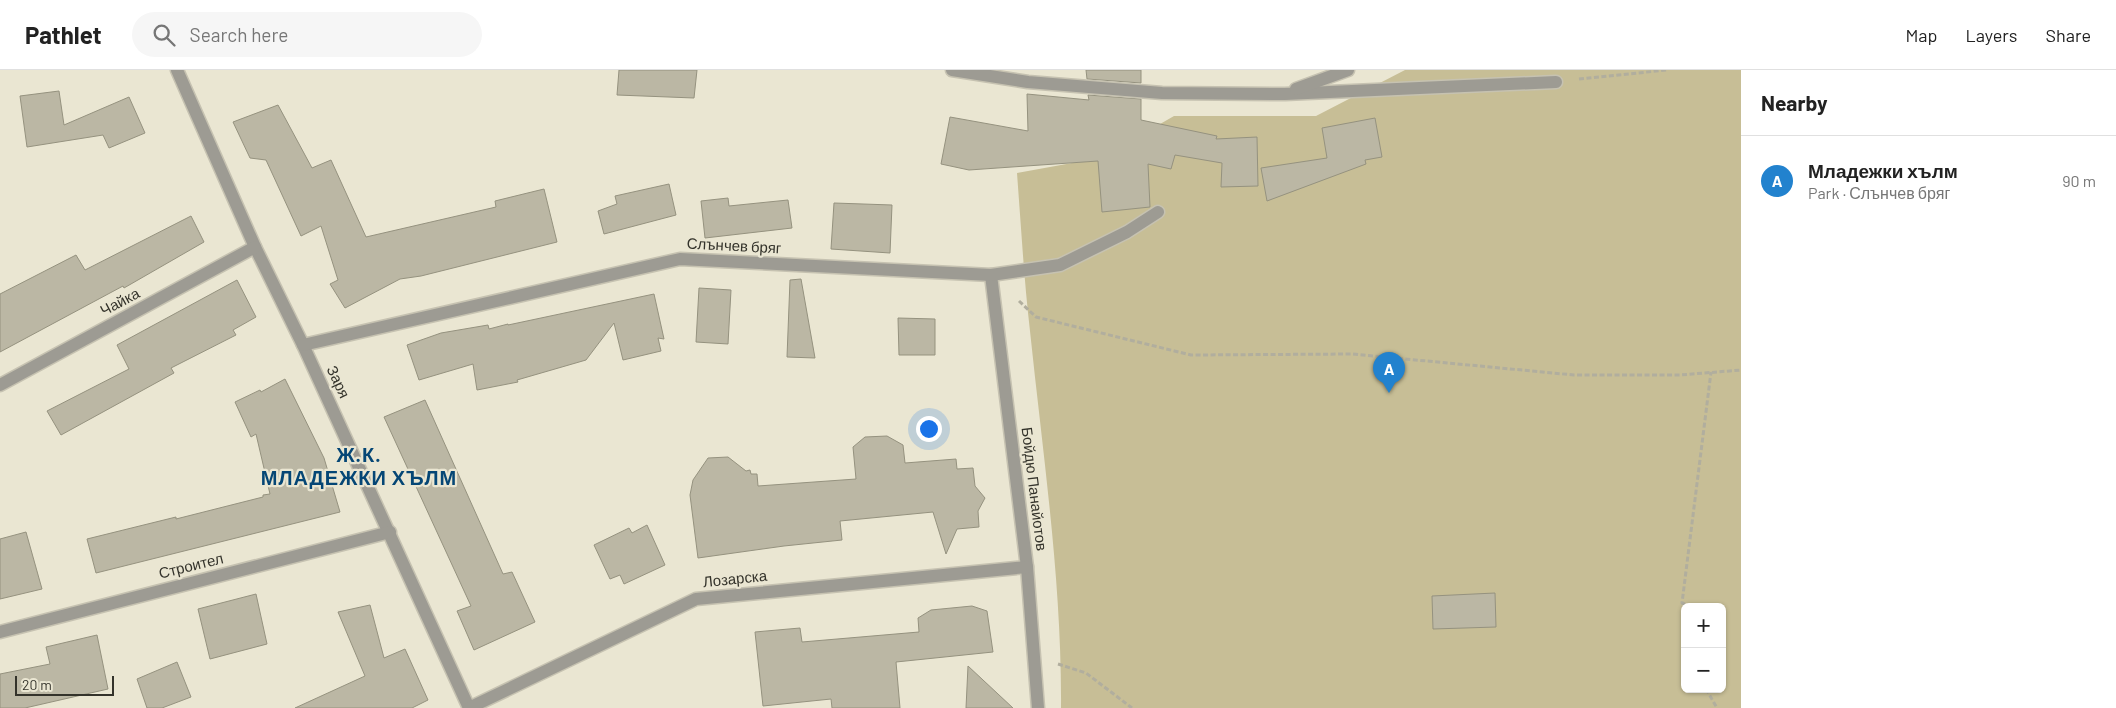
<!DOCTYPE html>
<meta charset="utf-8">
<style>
:root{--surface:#fff;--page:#f6f6f6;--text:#222;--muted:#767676;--line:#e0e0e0;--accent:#2282ce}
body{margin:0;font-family:Barlow,sans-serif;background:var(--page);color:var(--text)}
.controls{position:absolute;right:15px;bottom:15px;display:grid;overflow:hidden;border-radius:8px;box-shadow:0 1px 4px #0004}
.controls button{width:45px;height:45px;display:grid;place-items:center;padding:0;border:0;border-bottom:1px solid var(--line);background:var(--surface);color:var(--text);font:25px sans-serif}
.scale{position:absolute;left:15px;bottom:12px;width:99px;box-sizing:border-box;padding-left:5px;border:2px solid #34332b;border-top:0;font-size:14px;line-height:18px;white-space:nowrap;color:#34332b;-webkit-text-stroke:4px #eae6d2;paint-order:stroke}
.you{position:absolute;left:928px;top:358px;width:18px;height:18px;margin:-12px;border:4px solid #fff;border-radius:50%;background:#1a73e8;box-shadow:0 0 0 8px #1a73e833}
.badge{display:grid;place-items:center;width:32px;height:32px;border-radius:50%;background:var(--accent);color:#fff;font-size:16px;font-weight:700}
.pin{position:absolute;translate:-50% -41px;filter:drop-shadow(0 1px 2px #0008)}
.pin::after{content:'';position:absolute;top:26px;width:18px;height:15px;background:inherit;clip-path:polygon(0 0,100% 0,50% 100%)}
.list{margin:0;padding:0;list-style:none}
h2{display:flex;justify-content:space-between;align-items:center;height:65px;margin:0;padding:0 20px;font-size:21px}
h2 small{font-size:16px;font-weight:400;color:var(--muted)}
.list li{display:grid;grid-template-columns:32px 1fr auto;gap:15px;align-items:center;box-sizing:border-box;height:90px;padding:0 20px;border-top:1px solid var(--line)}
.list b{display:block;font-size:19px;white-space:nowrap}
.list p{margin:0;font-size:16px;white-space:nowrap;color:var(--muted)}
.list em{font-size:16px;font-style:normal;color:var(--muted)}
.icon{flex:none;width:28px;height:28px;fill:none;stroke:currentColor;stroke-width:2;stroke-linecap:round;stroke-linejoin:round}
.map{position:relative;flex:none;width:1741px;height:638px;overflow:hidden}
header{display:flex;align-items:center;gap:30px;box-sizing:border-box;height:70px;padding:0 25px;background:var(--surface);border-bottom:1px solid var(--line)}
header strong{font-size:24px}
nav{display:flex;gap:28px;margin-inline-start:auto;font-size:18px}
.search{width:350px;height:45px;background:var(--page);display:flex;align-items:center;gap:12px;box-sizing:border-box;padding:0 18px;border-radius:28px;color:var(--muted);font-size:19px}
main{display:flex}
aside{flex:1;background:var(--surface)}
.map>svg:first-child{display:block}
</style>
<header>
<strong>Pathlet</strong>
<div class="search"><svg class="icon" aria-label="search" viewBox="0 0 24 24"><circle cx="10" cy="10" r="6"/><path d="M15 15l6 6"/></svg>Search here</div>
<nav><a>Map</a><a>Layers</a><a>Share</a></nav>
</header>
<main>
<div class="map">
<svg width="1741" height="638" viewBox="0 0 1741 638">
<rect width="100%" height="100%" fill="#eae6d2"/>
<!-- green -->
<path fill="#c7be96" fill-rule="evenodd" d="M 1405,0 L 1741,0 L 1741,638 L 1061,638 C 1062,512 1043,386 1030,261 C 1024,209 1021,156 1017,103 L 1083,91 L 1127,73 L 1174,46 L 1316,46 ZM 1685,537 L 1722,537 L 1722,619 L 1685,619 Z"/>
<!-- building -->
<g fill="#bbb7a4" stroke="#95927f">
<path d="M 619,0 L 697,0 L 694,28 L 617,25 Z"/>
<path d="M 1086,0 L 1141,0 L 1141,13 L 1087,9 Z"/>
<path d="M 59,21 L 64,55 L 129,27 L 145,63 L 109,78 L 103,65 L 27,77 L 20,26 Z"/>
<path d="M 1027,24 L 1089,30 L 1088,25 L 1141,29 L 1141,50 L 1217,66 L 1216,69 L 1257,67 L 1258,116 L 1221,117 L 1222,93 L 1175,85 L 1171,99 L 1148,94 L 1150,137 L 1102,142 L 1098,91 L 969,100 L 941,94 L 950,47 L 1028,61 Z"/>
<path d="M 278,35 L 312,98 L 331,90 L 366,167 L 496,137 L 495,131 L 544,119 L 557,172 L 421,206 L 400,209 L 345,238 L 330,214 L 338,210 L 321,156 L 301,166 L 266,90 L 250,88 L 233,52 Z"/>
<path d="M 1375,48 L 1382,87 L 1365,90 L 1366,94 L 1267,131 L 1261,98 L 1327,88 L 1322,58 Z"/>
<path d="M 669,114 L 676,145 L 604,164 L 598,141 L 617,134 L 615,126 Z"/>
<path d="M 728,128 L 729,136 L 788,130 L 792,158 L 705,168 L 701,131 Z"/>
<path d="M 834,133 L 892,135 L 890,183 L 831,179 Z"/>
<path d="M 191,146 L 204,172 L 124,218 L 123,216 L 0,282 L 0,224 L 76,185 L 85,200 Z"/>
<path d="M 801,209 L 815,288 L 787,287 L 790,210 Z"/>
<path d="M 237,210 L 256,247 L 233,260 L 236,265 L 171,298 L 174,303 L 61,365 L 47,341 L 129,299 L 117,275 Z"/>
<path d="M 699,218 L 731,220 L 728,274 L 696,272 Z"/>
<path d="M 654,224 L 664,269 L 658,268 L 661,281 L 623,290 L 614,253 L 586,290 L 517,310 L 518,312 L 477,320 L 473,294 L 419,310 L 407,275 L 441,263 L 488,255 L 489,259 L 508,254 L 508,255 Z"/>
<path d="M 898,248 L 935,249 L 935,285 L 899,285 Z"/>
<path d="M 285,309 L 324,388 L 340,442 L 96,503 L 87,469 L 176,447 L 176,449 L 263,427 L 263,425 L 270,424 L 256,364 L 251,367 L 235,332 L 260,320 L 261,322 Z"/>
<path d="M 425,330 L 503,504 L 512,502 L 535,552 L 474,580 L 457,541 L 471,536 L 384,347 Z"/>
<path d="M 887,366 L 903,375 L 905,393 L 956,389 L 957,399 L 973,398 L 975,416 L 985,428 L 978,441 L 979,457 L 957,459 L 946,484 L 933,442 L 840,451 L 842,470 L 784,476 L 698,488 L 690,425 L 693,410 L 708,388 L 728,387 L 746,401 L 750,400 L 751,404 L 757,404 L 758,416 L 856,409 L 853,377 L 865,367 Z"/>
<path d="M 647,455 L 665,495 L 624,514 L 620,505 L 610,509 L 594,475 L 629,458 L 632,463 Z"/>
<path d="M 26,462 L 42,519 L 0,529 L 0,469 Z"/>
<path d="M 1495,523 L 1496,557 L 1433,559 L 1432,526 Z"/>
<path d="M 256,524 L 267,574 L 210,589 L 198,539 Z"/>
<path d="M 370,535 L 384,588 L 405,579 L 428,630 L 412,638 L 295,638 L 365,606 L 338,542 Z"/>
<path d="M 972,536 L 987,541 L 993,582 L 896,592 L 900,638 L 832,638 L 831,629 L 763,636 L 755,562 L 800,558 L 802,572 L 919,562 L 918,548 L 931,540 Z"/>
<path d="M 97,565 L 108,619 L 25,638 L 0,638 L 0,604 L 50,594 L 46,577 Z"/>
<path d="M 177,592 L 191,627 L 162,638 L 147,638 L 137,609 Z"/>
<path d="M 968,596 L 1013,638 L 966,638 Z"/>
</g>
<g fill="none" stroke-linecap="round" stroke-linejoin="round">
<!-- minor casing -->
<g stroke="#c6c2b1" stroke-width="15">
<g id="minor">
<path d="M 177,0 L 255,177 L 303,275 L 469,638"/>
<path d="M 952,0 L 1028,12 L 1162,23 L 1285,24 L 1556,12"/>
<path d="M 1296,19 L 1348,0"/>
<path d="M 991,205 L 1027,497 L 1038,638"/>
<path d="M 303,275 L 680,189 L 991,205 L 1060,195 L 1127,162 L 1158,142"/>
<path d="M 0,315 L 255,177"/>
<path d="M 0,562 L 390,462"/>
<path d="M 469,638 L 696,529 L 1027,497"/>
</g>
</g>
<!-- path -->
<g stroke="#b1ae9e" stroke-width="3" stroke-dasharray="5 2.5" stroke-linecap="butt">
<path d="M 1579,9 L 1667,0"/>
<path d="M 1019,231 L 1036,247 L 1191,285 L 1353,284 L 1574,305 L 1680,305 L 1741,300"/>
<path d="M 1692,537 L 1682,533 L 1711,302"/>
<path d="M 1058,594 L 1086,603 L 1132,638"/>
<path d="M 1706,619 L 1717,638"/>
</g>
<!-- minor -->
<use href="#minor" stroke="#9d9b93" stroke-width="12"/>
</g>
<g text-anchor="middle" stroke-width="4.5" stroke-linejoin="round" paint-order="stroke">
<!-- street labels -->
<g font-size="15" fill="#34332b" stroke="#eae6d2">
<text transform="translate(734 176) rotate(3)" y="5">Слънчев бряг</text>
<text transform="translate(120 232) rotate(-28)" y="5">Чайка</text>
<text transform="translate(338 312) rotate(65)" y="5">Заря</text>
<text transform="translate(1034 419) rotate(83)" y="5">Бойдю Панайотов</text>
<text transform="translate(191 496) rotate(-14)" y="5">Строител</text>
<text transform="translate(735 509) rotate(-6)" y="5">Лозарска</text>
</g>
<!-- district labels -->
<g font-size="20" font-weight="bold" letter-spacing="1" fill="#054675" stroke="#eae6d2">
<text x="359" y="392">Ж.К.<tspan x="359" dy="23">МЛАДЕЖКИ ХЪЛМ</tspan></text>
</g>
</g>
</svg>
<div class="controls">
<button>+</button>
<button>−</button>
</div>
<div class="scale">20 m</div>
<div class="you"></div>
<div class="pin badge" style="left:1389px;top:323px">A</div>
</div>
<aside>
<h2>Nearby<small></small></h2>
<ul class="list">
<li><span class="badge">A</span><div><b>Младежки хълм</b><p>Park · Слънчев бряг</p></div><em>90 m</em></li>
</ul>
</aside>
</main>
